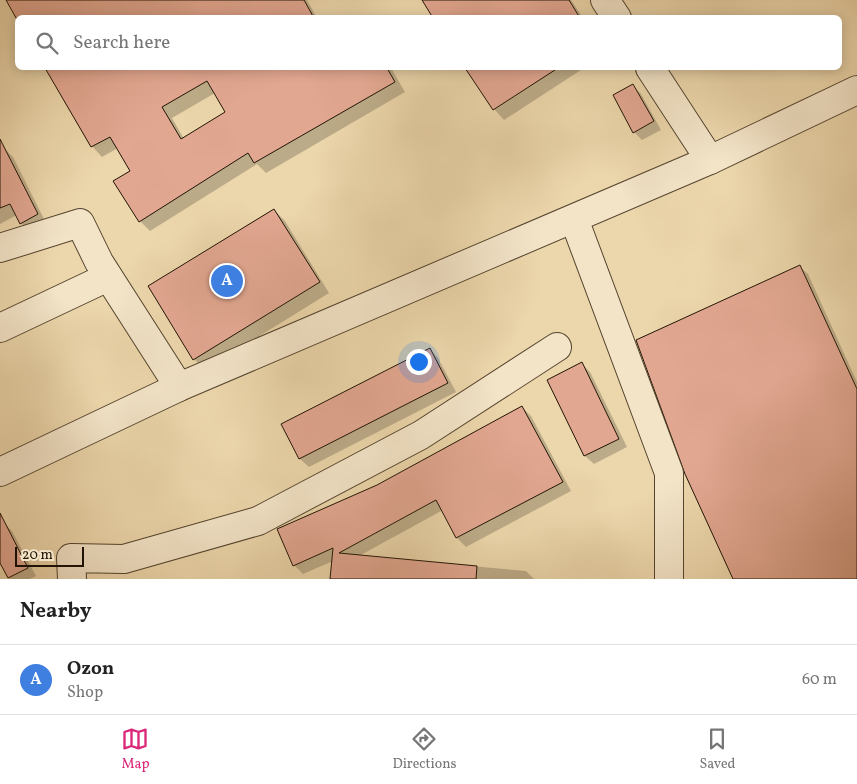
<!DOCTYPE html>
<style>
:root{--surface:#fff;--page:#f6f6f6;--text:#222;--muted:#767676;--line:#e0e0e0;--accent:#db2777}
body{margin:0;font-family:Vollkorn,serif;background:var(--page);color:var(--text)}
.scale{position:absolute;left:15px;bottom:12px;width:69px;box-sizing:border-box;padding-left:5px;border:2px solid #211404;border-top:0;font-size:14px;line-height:18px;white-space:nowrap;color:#211404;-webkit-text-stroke:4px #f3e4c8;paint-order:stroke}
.you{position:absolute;left:418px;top:361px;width:18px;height:18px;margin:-12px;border:4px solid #fff;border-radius:50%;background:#1a73e8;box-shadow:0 0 0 8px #1a73e833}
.badge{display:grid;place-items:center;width:32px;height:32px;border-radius:50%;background:var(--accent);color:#fff;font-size:16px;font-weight:700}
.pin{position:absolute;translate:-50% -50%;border:2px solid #fff;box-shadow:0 1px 5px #0006}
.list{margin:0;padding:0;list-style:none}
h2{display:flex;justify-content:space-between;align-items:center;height:65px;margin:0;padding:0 20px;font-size:21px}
h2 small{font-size:16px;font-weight:400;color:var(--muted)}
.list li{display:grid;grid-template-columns:32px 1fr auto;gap:15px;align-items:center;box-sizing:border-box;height:70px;padding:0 20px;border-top:1px solid var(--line)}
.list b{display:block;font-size:19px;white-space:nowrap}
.list p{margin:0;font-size:16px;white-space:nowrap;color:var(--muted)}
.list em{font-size:16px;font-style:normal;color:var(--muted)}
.icon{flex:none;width:28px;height:28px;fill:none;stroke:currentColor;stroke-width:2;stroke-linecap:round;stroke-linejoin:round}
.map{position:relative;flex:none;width:857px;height:579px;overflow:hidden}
.search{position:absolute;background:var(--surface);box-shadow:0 2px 12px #0003;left:15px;right:15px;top:15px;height:55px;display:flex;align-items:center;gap:12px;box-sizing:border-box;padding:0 18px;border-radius:8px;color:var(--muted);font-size:19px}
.sheet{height:135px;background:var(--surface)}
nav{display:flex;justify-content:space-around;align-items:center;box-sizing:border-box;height:70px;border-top:1px solid var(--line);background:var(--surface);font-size:14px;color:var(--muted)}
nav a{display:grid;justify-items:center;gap:2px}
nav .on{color:var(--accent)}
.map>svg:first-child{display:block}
</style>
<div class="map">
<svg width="857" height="579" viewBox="0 0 857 579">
<rect width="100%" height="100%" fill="#ecd6ab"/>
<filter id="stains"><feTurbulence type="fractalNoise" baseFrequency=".004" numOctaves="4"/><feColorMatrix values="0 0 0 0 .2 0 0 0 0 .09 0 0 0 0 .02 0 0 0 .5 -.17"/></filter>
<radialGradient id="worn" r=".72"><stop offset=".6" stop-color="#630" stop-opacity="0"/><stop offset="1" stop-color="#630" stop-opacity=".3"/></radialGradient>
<!-- shadow -->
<g fill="#0003" fill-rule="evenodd">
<path d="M 8,0 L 307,0 L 317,18 L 18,18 Z"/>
<path d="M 423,0 L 571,0 L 583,18 L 434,18 Z"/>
<path d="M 47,68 L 391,68 L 405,92 L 266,173 L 257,164 L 150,231 L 140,221 L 132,171 L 118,148 L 102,157 L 92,146 ZM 215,93 L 226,112 L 184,139 L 172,118 Z"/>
<path d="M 467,68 L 584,68 L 504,120 L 494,109 Z"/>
<path d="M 633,86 L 641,94 L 661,130 L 642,140 L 634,132 Z"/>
<path d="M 3,147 L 13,157 L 47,225 L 31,233 L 21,223 L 17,215 L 0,224 L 0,148 Z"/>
<path d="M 274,210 L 285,221 L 329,293 L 205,370 L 194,359 L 150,287 Z"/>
<path d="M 799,266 L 808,274 L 857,382 L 857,579 L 734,579 L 686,473 Z"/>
<path d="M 430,350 L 438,358 L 456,392 L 309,467 L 300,459 L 283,425 Z"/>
<path d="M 582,364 L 590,372 L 627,447 L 594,464 L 585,456 L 548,380 Z"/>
<path d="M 522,407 L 531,416 L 571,491 L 466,547 L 457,538 L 443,510 L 359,556 L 526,571 L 534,579 L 331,579 L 333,561 L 303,574 L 294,565 L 378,486 Z"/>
<path d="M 4,523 L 12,531 L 36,576 L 30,579 L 10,579 L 9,577 L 0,560 L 0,525 Z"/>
</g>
<!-- building -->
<g fill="#e2a791" stroke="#211404" fill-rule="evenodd">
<path d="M 6,0 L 304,0 L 314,18 L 16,18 Z"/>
<path d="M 422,0 L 569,0 L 580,18 L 433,18 Z"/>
<path d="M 45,68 L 387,68 L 395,82 L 254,163 L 248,153 L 139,222 L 113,181 L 130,171 L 110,137 L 91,147 ZM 207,81 L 225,112 L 181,139 L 162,107 Z"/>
<path d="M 465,68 L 558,68 L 493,110 Z"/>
<path d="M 633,84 L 654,121 L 633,133 L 613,95 Z"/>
<path d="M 0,139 L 38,214 L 20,224 L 10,204 L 0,208 Z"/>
<path d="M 274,209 L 320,282 L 193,360 L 148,286 Z"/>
<path d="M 800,265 L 857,389 L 857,579 L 733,579 L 685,474 L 636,340 Z"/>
<path d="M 430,348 L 448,383 L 299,459 L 281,424 Z"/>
<path d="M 582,362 L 619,439 L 584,456 L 547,380 Z"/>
<path d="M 522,406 L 563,482 L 456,538 L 436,500 L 339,553 L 477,566 L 476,579 L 330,579 L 333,548 L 293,566 L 277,529 L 377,485 Z"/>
<path d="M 0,513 L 28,568 L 8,578 L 0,563 Z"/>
</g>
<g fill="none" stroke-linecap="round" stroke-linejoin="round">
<!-- minor casing -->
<g stroke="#54442e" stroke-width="30">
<g id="minor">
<path d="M 605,0 L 617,18"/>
<path d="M 650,68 L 710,160"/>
<path d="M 574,219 L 669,473 L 669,579"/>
<path d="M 0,248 L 80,223 L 99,262 L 179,387"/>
<path d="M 0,328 L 108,277"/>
<path d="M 0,472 L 179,387 L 710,160 L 857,90"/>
<path d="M 72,579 L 71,558 L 124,559 L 258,521 L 421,435 L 557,347"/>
</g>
</g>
<!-- minor -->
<use href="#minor" stroke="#f3e4c8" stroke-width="28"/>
</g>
<rect width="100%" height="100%" filter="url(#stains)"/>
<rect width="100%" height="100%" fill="url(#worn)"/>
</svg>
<div class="scale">20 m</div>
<div class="you"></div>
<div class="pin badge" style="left:227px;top:281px;background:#3f7fe0">A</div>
<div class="search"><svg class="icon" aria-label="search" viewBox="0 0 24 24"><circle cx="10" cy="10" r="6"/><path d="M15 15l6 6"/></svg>Search here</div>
</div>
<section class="sheet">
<h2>Nearby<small></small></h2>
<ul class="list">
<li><span class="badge" style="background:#3f7fe0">A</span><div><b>Ozon</b><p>Shop</p></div><em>60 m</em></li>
</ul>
</section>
<nav>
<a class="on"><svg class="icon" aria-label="map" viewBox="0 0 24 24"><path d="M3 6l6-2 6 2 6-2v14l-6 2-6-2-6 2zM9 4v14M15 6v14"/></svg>Map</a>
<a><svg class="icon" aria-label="directions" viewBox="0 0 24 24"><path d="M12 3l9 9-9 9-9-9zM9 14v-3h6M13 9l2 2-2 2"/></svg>Directions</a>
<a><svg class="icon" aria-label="saved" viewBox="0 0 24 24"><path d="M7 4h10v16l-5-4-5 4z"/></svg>Saved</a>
</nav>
